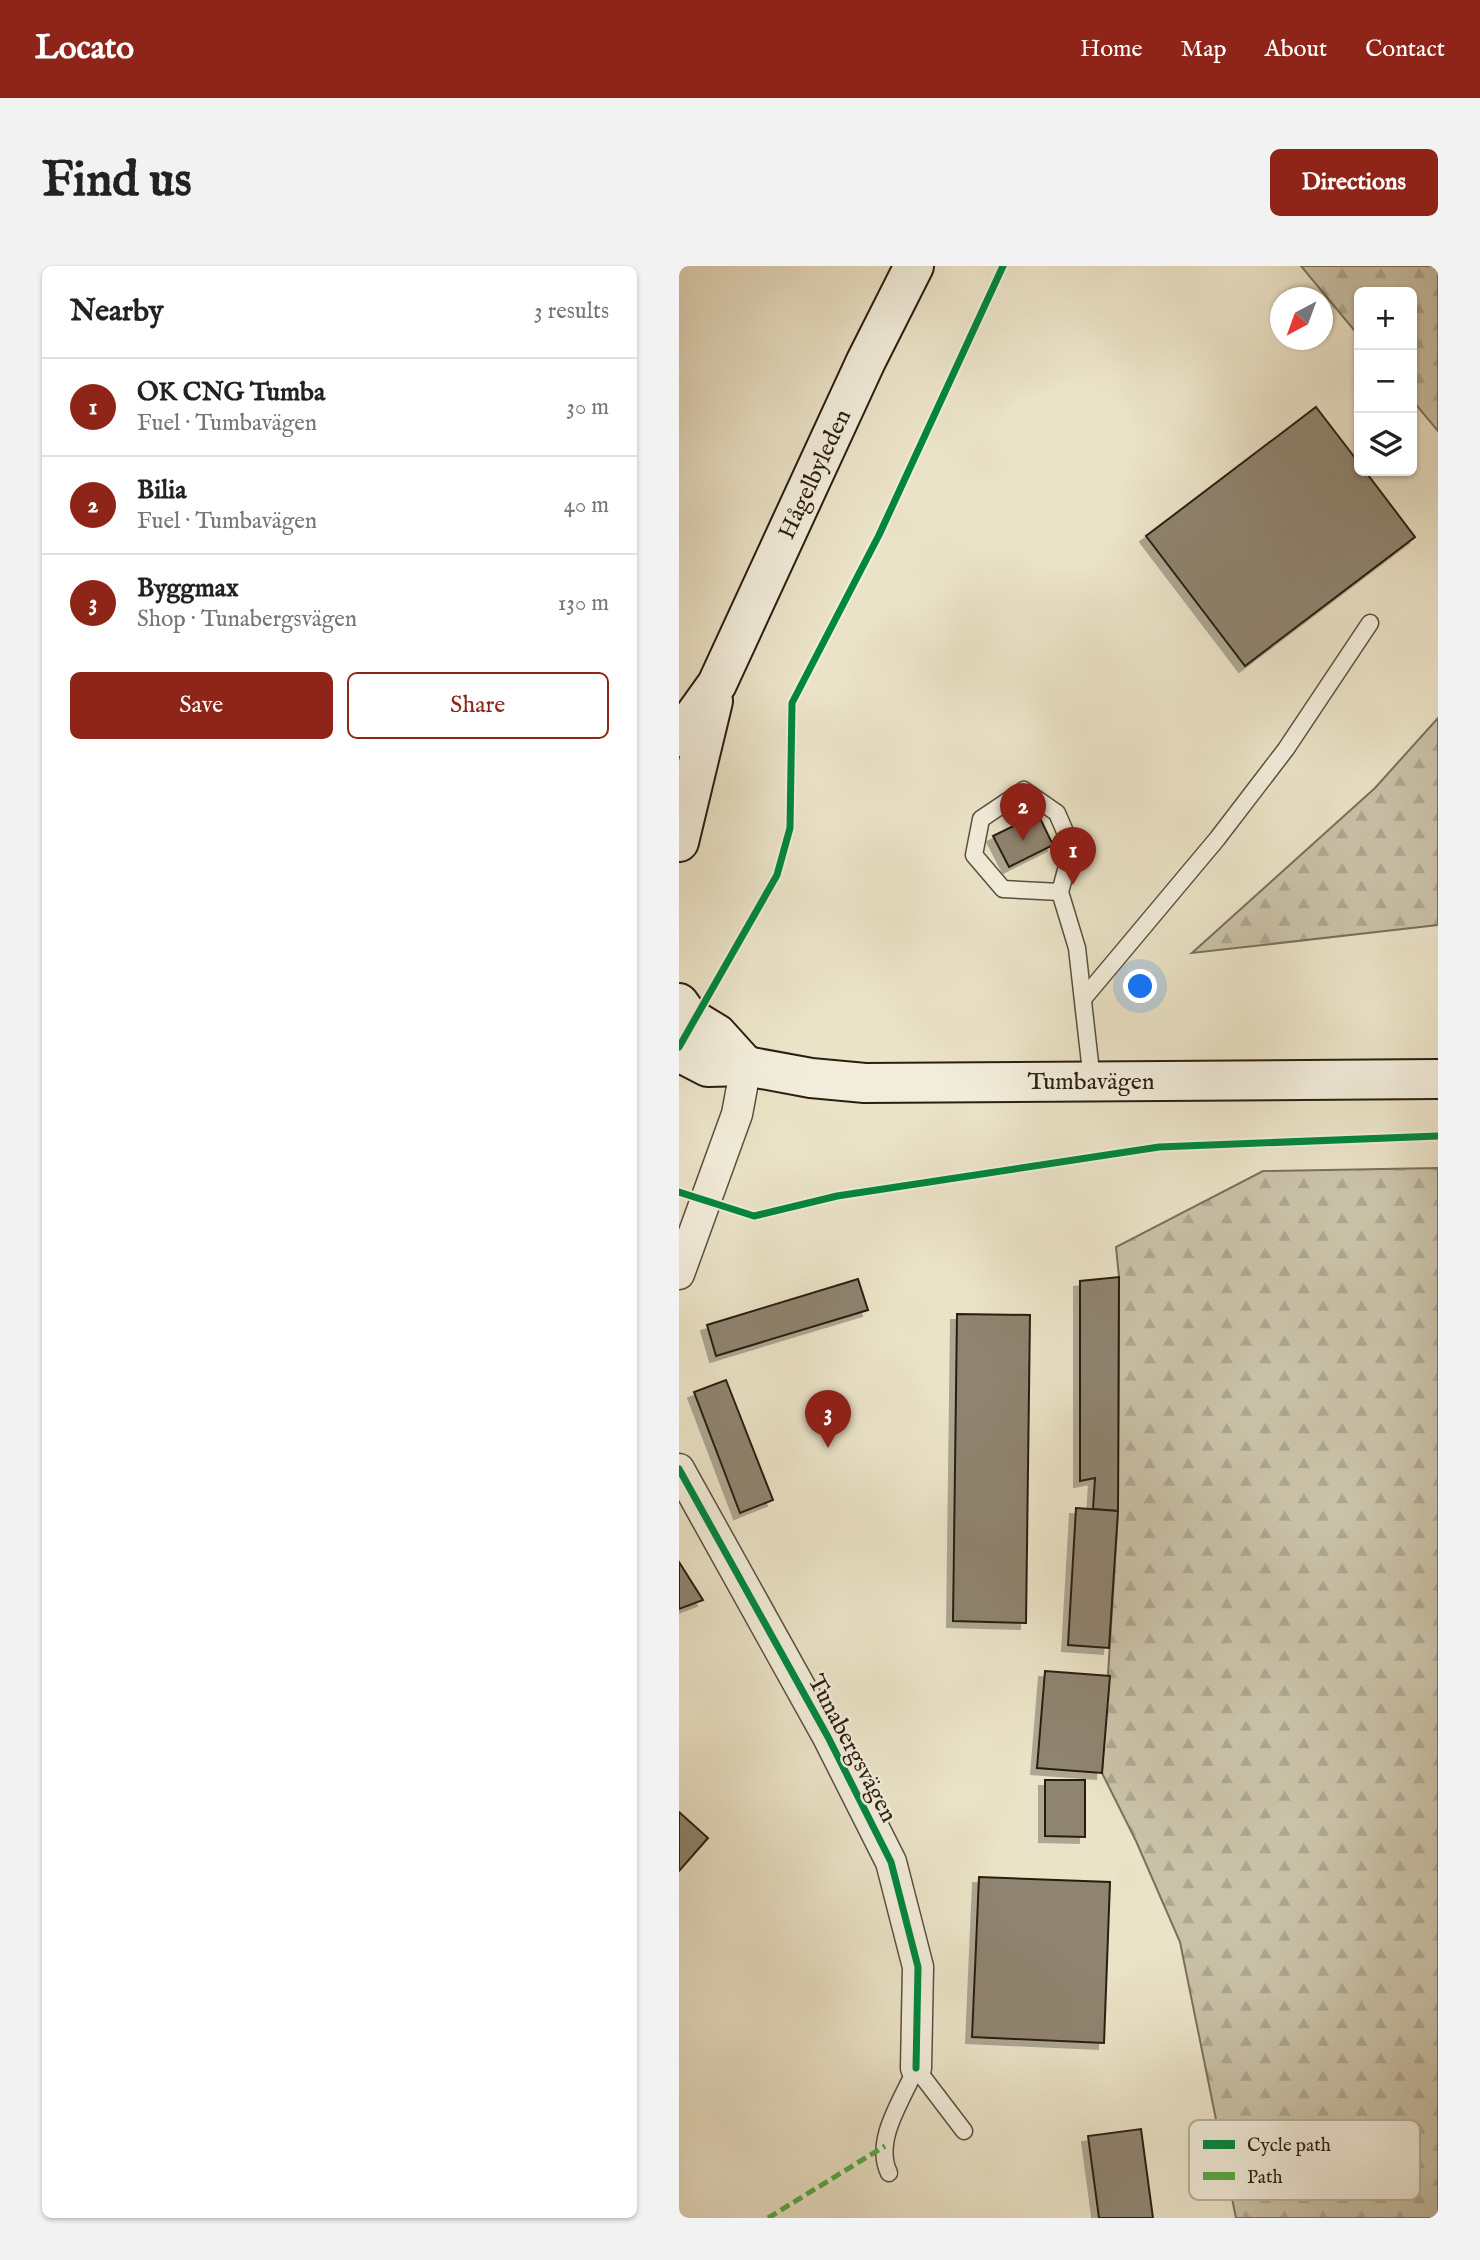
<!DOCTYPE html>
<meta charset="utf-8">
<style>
:root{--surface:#fff;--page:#f2f2f2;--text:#222;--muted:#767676;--line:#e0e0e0;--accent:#8f2418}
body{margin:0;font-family:"IM FELL English",serif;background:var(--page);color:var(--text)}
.controls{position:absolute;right:21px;top:21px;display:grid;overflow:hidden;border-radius:10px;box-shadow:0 2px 5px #0004}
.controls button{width:63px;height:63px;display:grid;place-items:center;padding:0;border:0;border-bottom:2px solid var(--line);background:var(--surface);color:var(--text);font:35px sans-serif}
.compass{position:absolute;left:591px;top:21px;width:63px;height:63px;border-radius:50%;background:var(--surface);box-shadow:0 2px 5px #0004;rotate:221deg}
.you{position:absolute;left:462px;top:721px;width:24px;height:24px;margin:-18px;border:5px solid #fff;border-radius:50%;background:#1a73e8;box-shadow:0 0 0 10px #1a73e833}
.badge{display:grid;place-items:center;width:46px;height:46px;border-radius:50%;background:var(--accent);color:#fff;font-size:23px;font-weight:700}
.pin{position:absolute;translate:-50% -58px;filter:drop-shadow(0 2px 4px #0008)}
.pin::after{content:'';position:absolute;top:37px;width:24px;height:21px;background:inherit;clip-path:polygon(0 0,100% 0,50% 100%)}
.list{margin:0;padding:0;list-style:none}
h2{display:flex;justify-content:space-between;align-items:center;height:91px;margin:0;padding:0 28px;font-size:30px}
h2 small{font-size:23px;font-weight:400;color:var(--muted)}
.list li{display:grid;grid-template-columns:46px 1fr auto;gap:21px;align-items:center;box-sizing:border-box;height:98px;padding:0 28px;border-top:2px solid var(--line)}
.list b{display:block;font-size:26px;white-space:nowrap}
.list p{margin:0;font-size:23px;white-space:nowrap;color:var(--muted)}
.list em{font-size:23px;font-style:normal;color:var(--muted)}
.actions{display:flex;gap:14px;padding:21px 28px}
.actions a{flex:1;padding:16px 0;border:2px solid var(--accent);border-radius:10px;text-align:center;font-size:24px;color:var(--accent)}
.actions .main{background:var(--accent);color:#fff}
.icon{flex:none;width:38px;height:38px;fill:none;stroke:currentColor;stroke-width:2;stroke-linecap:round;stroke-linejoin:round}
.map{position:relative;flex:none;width:759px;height:1952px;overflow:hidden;border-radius:10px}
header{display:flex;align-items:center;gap:42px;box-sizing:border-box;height:98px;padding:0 35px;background:var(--accent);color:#fff}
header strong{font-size:33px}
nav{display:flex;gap:38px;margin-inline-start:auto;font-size:24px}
.intro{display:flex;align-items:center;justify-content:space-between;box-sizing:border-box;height:168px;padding:0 42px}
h1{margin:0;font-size:49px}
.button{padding:18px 32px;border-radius:10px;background:var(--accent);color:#fff;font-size:24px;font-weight:700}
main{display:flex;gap:42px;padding:0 42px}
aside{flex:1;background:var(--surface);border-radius:10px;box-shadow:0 2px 5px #0004}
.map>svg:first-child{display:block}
</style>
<header>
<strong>Locato</strong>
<nav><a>Home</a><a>Map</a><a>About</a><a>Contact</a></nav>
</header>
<div class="intro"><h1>Find us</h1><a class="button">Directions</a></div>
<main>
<aside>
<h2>Nearby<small>3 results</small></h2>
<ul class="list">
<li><span class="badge">1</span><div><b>OK CNG Tumba</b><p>Fuel · Tumbavägen</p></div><em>30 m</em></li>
<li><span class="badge">2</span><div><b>Bilia</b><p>Fuel · Tumbavägen</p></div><em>40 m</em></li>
<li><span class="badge">3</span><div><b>Byggmax</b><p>Shop · Tunabergsvägen</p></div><em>130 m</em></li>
</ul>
<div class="actions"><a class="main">Save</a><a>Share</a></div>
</aside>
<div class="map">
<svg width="759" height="1952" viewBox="0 0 759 1952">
<defs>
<pattern id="forest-firs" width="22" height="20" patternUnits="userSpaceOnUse" patternTransform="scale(1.75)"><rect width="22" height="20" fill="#cac2a8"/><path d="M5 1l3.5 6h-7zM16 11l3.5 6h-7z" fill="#aea690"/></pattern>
<filter id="shadow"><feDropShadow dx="-6" dy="6" stdDeviation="0" flood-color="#0004"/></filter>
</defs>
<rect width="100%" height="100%" fill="#ebe3c7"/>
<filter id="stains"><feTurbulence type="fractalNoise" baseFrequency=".00286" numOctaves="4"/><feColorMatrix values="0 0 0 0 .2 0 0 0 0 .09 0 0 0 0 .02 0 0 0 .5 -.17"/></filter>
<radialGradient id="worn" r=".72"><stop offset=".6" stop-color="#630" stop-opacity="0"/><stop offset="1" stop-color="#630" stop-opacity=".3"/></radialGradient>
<!-- forest -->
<g fill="url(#forest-firs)" stroke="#7a705c" stroke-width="2">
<path d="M 622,0 L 759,0 L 759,165 L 733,134 L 733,26 L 680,26 L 680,70 Z"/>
<path d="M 759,452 L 759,659 L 513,687 L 696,522 Z"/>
<path d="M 759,902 L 759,1952 L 557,1952 L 501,1676 L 457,1575 L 423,1507 L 439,1245 L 440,1011 L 437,981 L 584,905 Z"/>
</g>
<!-- building -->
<g fill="#8f8470" stroke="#2b1e11" stroke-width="2" filter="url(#shadow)">
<path d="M 637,141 L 680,197 L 680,205 L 686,205 L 736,271 L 566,400 L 467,270 Z"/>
<path d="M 359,548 L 374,579 L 330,601 L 314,570 Z"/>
<path d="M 440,1011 L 439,1245 L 414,1243 L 416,1212 L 401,1215 L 401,1015 Z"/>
<path d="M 179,1013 L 189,1044 L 37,1090 L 28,1059 Z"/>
<path d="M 278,1048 L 351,1049 L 347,1357 L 274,1355 Z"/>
<path d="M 47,1114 L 94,1234 L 61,1247 L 15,1126 Z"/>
<path d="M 397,1242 L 439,1245 L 430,1382 L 389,1379 Z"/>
<path d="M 0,1296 L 24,1334 L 0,1343 Z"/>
<path d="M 366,1405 L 431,1410 L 423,1507 L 358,1502 Z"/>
<path d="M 366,1514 L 406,1514 L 406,1571 L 366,1570 Z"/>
<path d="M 0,1546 L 29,1572 L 0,1605 Z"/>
<path d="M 300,1611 L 431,1616 L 425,1777 L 293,1771 Z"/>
<path d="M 462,1863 L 474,1952 L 420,1952 L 409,1870 Z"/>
</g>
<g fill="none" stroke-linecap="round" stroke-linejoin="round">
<!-- service casing -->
<g stroke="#5b4f3e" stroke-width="19">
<g id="service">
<path d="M 381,626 L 393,582 L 378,547 L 345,524 L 302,553 L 295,589 L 324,623 L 381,626 L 398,682 L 413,815"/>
<path d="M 404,733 L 538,573 L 607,483 L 691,357"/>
<path d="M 210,1907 C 194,1874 224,1833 237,1802 L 285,1865"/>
</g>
</g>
<!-- minor casing -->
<g stroke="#5b4f3e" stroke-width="33">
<g id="minor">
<path d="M 0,1008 L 58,848 L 67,800"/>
<path d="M 0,1203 L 149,1471 L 212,1596 L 239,1701 L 237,1802"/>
</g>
</g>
<!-- secondary casing -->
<g stroke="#2b1e11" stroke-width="42">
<g id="secondary">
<path d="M 0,471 L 38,418 L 187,95 L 235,0"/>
<path d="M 0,576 L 34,435"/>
<path d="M 0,737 L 10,751 L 38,768 L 67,800"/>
<path d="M 0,786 L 29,801 L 67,800 L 132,812 L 186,817 L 759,813"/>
</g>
</g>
<!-- service -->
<use href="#service" stroke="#f2eddb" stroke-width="16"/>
<!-- minor -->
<use href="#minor" stroke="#f2eddb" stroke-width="30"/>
<!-- secondary -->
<use href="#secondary" stroke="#f2eddb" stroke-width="38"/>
<!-- quiet -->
<path stroke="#54aa42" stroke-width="5" stroke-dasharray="10 5" stroke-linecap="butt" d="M 89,1952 L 206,1880"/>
<!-- cycleway casing -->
<g stroke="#f2eddb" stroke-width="11">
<g id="cycleway">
<path d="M 0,781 L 98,609 L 111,562 L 113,437 L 200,269 L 324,0"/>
<path d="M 0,926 L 75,950 L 158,930 L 480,881 L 759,870"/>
<path d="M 0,1203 L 149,1471 L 212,1596 L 239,1701 L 237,1802"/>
</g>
</g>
<!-- cycleway -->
<use href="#cycleway" stroke="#00873e" stroke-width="7"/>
</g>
<g text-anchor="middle" stroke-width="5" stroke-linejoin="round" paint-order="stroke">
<!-- street labels -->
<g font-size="24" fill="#2b1e11" stroke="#f2eddb">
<text transform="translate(135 208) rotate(-65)" y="8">Hågelbyleden</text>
<text x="412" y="823">Tumbavägen</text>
<text transform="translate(174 1482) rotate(62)" y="8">Tunabergsvägen</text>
</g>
</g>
<!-- legend -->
<rect x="510" y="1854" width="231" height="80" rx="10" fill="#f2eddb" stroke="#b6af9e" stroke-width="2"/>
<rect x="524" y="1874" width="32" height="9" fill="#00873e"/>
<rect x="524" y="1906" width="32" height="8" fill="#54aa42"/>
<g font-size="19" fill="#2b1e11">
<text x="568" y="1885">Cycle path</text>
<text x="568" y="1917">Path</text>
</g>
<rect width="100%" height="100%" filter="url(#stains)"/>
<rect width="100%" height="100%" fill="url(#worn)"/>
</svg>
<div class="controls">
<button>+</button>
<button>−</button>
<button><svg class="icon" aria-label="layers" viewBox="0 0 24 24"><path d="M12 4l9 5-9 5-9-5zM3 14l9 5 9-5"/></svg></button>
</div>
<svg class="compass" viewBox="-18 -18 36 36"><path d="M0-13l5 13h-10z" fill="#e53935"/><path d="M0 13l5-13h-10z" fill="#767676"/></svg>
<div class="you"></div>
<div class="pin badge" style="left:394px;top:619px">1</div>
<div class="pin badge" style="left:344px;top:575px">2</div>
<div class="pin badge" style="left:149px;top:1182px">3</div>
</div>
</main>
